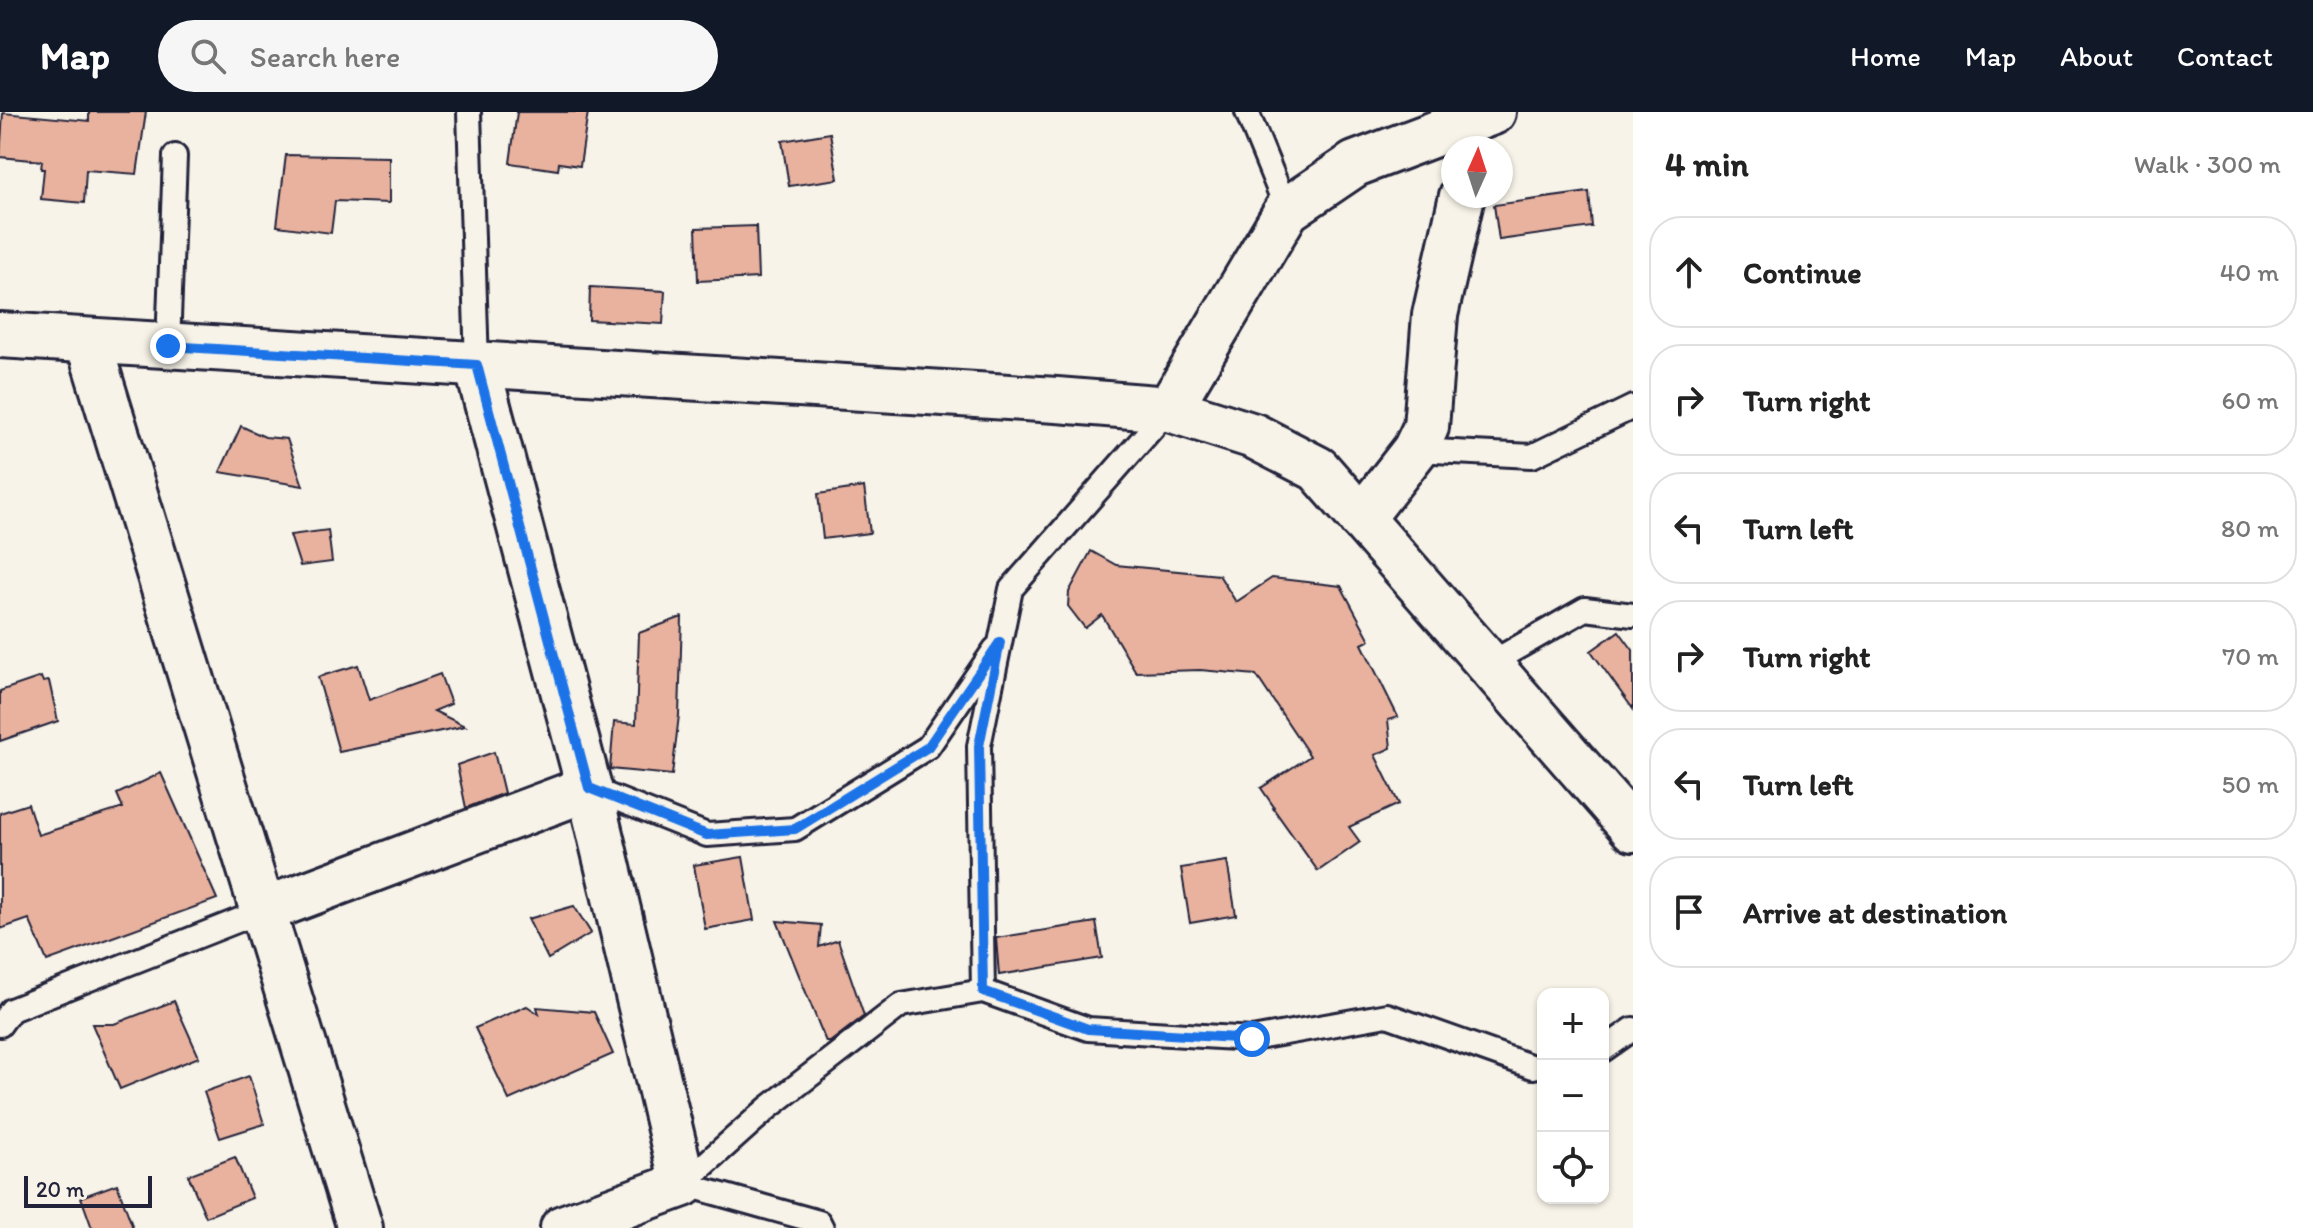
<!DOCTYPE html>
<meta charset="utf-8">
<style>
:root{--surface:#fff;--page:#f6f6f6;--text:#222;--muted:#767676;--line:#e0e0e0;--accent:#111827}
body{margin:0;font-family:Itim,sans-serif;background:var(--page);color:var(--text)}
.controls{position:absolute;right:24px;bottom:24px;display:grid;overflow:hidden;border-radius:16px;box-shadow:0 2px 6px #0004}
.controls button{width:72px;height:72px;display:grid;place-items:center;padding:0;border:0;border-bottom:2px solid var(--line);background:var(--surface);color:var(--text);font:40px sans-serif}
.compass{position:absolute;left:1441px;top:24px;width:72px;height:72px;border-radius:50%;background:var(--surface);box-shadow:0 2px 6px #0004;rotate:3deg}
.scale{position:absolute;left:24px;bottom:20px;width:128px;box-sizing:border-box;padding-left:8px;border:4px solid #22223b;border-top:0;font-size:22px;line-height:28px;white-space:nowrap;color:#22223b;-webkit-text-stroke:6px #f7f3e8;paint-order:stroke}
.stop{position:absolute;width:24px;height:24px;margin:-18px;border:6px solid #1a73e8;border-radius:50%;background:#fff}
.stop.end{background:#1a73e8;border-color:#fff;box-shadow:0 2px 8px #0008}
.list{margin:0;padding:0;list-style:none}
h2{display:flex;justify-content:space-between;align-items:center;height:104px;margin:0;padding:0 32px;font-size:34px}
h2 small{font-size:26px;font-weight:400;color:var(--muted)}
.list li{display:grid;grid-template-columns:52px 1fr auto;gap:24px;align-items:center;box-sizing:border-box;height:112px;margin:0 16px 16px;padding:0 16px;border:2px solid var(--line);border-radius:32px}
.list b{display:block;font-size:30px;white-space:nowrap}
.list em{font-size:26px;font-style:normal;color:var(--muted)}
.icon{flex:none;width:44px;height:44px;fill:none;stroke:currentColor;stroke-width:2;stroke-linecap:round;stroke-linejoin:round}
.map{position:relative;flex:none;width:1633px;height:1116px;overflow:hidden}
header{display:flex;align-items:center;gap:48px;box-sizing:border-box;height:112px;padding:0 40px;background:var(--accent);color:#fff}
header strong{font-size:38px}
nav{display:flex;gap:44px;margin-inline-start:auto;font-size:28px}
.search{width:560px;height:72px;background:var(--page);display:flex;align-items:center;gap:20px;box-sizing:border-box;padding:0 28px;border-radius:44px;color:var(--muted);font-size:30px}
main{display:flex}
aside{flex:1;background:var(--surface)}
.map>svg:first-child{display:block}
</style>
<header>
<strong>Map</strong>
<div class="search"><svg class="icon" aria-label="search" viewBox="0 0 24 24"><circle cx="10" cy="10" r="6"/><path d="M15 15l6 6"/></svg>Search here</div>
<nav><a>Home</a><a>Map</a><a>About</a><a>Contact</a></nav>
</header>
<main>
<div class="map">
<svg width="1633" height="1116" viewBox="0 0 1633 1116">
<rect width="100%" height="100%" fill="#f7f3e8"/>
<filter id="ink" filterUnits="userSpaceOnUse"><feTurbulence type="fractalNoise" baseFrequency=".0125" numOctaves="2"/><feDisplacementMap in="SourceGraphic" scale="16" xChannelSelector="R" yChannelSelector="G"/><feConvolveMatrix kernelMatrix="1 2 1 2 8 2 1 2 1" color-interpolation-filters="sRGB"/></filter>
<g filter="url(#ink)">
<!-- building -->
<g fill="#e8b29e" stroke="#22223b" stroke-width="2">
<path d="M 89,0 L 146,0 L 137,62 L 86,58 L 84,91 L 41,87 L 44,57 L 41,57 L 42,49 L 0,45 L 3,1 L 89,9 Z"/>
<path d="M 517,0 L 588,0 L 580,54 L 559,51 L 558,58 L 510,51 Z"/>
<path d="M 830,21 L 838,67 L 789,74 L 782,29 Z"/>
<path d="M 286,43 L 389,45 L 389,91 L 335,89 L 331,121 L 277,114 Z"/>
<path d="M 1589,80 L 1592,115 L 1499,128 L 1494,93 Z"/>
<path d="M 756,114 L 758,166 L 698,169 L 696,116 Z"/>
<path d="M 590,175 L 665,179 L 663,212 L 589,208 Z"/>
<path d="M 241,314 L 265,325 L 287,327 L 303,374 L 220,360 Z"/>
<path d="M 864,375 L 870,421 L 823,427 L 818,382 Z"/>
<path d="M 328,418 L 332,450 L 300,454 L 290,423 Z"/>
<path d="M 1091,439 L 1116,453 L 1219,463 L 1236,490 L 1272,466 L 1341,474 L 1370,528 L 1362,532 L 1398,605 L 1388,608 L 1391,636 L 1375,643 L 1399,692 L 1349,715 L 1360,730 L 1318,759 L 1273,696 L 1274,695 L 1261,676 L 1310,644 L 1256,563 L 1200,558 L 1136,560 L 1102,503 L 1085,516 L 1068,494 L 1069,480 Z"/>
<path d="M 682,505 L 679,603 L 672,663 L 610,657 L 614,610 L 636,612 L 639,521 Z"/>
<path d="M 1619,519 L 1633,538 L 1633,597 L 1591,539 Z"/>
<path d="M 358,553 L 369,588 L 440,562 L 451,592 L 434,599 L 465,614 L 339,640 L 318,565 Z"/>
<path d="M 41,565 L 43,570 L 49,569 L 58,609 L 0,629 L 0,579 Z"/>
<path d="M 494,640 L 504,681 L 466,696 L 457,653 Z"/>
<path d="M 161,661 L 217,787 L 47,849 L 29,807 L 0,817 L 0,701 L 28,692 L 38,723 L 123,696 L 117,682 Z"/>
<path d="M 743,745 L 754,808 L 705,817 L 694,753 Z"/>
<path d="M 1227,749 L 1236,803 L 1190,811 L 1181,756 Z"/>
<path d="M 574,794 L 591,821 L 548,847 L 528,807 Z"/>
<path d="M 777,809 L 821,813 L 819,835 L 838,828 L 864,904 L 830,930 L 826,930 Z"/>
<path d="M 1096,810 L 1102,846 L 999,863 L 996,826 Z"/>
<path d="M 174,889 L 199,945 L 120,977 L 92,912 L 114,912 Z"/>
<path d="M 527,894 L 539,902 L 537,895 L 594,900 L 613,942 L 509,988 L 475,916 Z"/>
<path d="M 249,964 L 264,1012 L 220,1026 L 204,980 Z"/>
<path d="M 235,1045 L 252,1086 L 206,1105 L 188,1063 Z"/>
<path d="M 117,1072 L 133,1116 L 92,1116 L 81,1085 Z"/>
</g>
<g fill="none" stroke-linecap="round" stroke-linejoin="round">
<!-- lane casing -->
<g stroke="#22223b" stroke-width="28">
<g id="lane">
<path d="M 469,0 L 477,253"/>
<path d="M 1247,0 L 1287,98"/>
<path d="M 168,234 L 175,44"/>
<path d="M 1415,338 L 1532,344 L 1633,295"/>
<path d="M 1489,552 L 1585,497 L 1633,503"/>
<path d="M 589,676 L 707,723 L 795,717 L 928,635 L 995,537"/>
<path d="M 983,879 L 979,634 L 1011,477 L 1169,297"/>
<path d="M 0,913 L 11,898 L 262,799"/>
<path d="M 1603,938 L 1633,917"/>
<path d="M 683,1072 L 768,996 L 901,893 L 983,879 L 1088,917 L 1252,927 L 1387,903 L 1533,955 L 1543,953"/>
<path d="M 683,1072 L 819,1110 L 822,1116"/>
</g>
</g>
<!-- street casing -->
<g stroke="#22223b" stroke-width="50">
<g id="street">
<path d="M 88,229 L 360,1116"/>
<path d="M 477,253 L 589,676 L 683,1072 L 563,1116"/>
<path d="M 1169,297 L 1287,98 L 1355,52 L 1493,0"/>
<path d="M 1361,407 L 1415,338 L 1426,315 L 1435,203 L 1462,84"/>
<path d="M 262,799 L 589,676"/>
</g>
</g>
<!-- secondary casing -->
<g stroke="#22223b" stroke-width="50">
<path id="secondary" d="M 0,223 L 1057,288 L 1169,297 L 1254,324 L 1318,357 L 1633,717"/>
</g>
<!-- lane -->
<use href="#lane" stroke="#f7f3e8" stroke-width="22"/>
<!-- street -->
<use href="#street" stroke="#f7f3e8" stroke-width="44"/>
<!-- secondary -->
<use href="#secondary" stroke="#f7f3e8" stroke-width="44"/>
</g>
</g>
<g fill="none" stroke-linecap="round" stroke-linejoin="round" filter="url(#ink)">
<!-- route -->
<path stroke="#1a73e8" stroke-width="10" d="M 168,234 L 477,253 L 589,676 L 707,723 L 795,717 L 928,635 L 1000,530 L 979,634 L 983,879 L 1088,917 L 1252,927"/>
</g>
</svg>
<div class="controls">
<button>+</button>
<button>−</button>
<button><svg class="icon" aria-label="locate" viewBox="0 0 24 24"><circle cx="12" cy="12" r="6"/><path d="M12 2v4M12 18v4M2 12h4M18 12h4"/></svg></button>
</div>
<svg class="compass" viewBox="-18 -18 36 36"><path d="M0-13l5 13h-10z" fill="#e53935"/><path d="M0 13l5-13h-10z" fill="#767676"/></svg>
<div class="scale">20 m</div>
<div class="stop" style="left:1252px;top:927px"></div>
<div class="stop end" style="left:168px;top:234px"></div>
</div>
<aside>
<h2>4 min<small>Walk · 300 m</small></h2>
<ul class="list">
<li><svg class="icon" aria-label="ahead" viewBox="0 0 24 24"><path d="M12 20V5M6 11l6-6 6 6"/></svg><div><b>Continue</b></div><em>40 m</em></li>
<li><svg class="icon" aria-label="right" viewBox="0 0 24 24"><path d="M7 20v-9h11M14 6l5 5-5 5"/></svg><div><b>Turn right</b></div><em>60 m</em></li>
<li><svg class="icon" aria-label="left" viewBox="0 0 24 24"><path d="M17 20v-9H6M10 6l-5 5 5 5"/></svg><div><b>Turn left</b></div><em>80 m</em></li>
<li><svg class="icon" aria-label="right" viewBox="0 0 24 24"><path d="M7 20v-9h11M14 6l5 5-5 5"/></svg><div><b>Turn right</b></div><em>70 m</em></li>
<li><svg class="icon" aria-label="left" viewBox="0 0 24 24"><path d="M17 20v-9H6M10 6l-5 5 5 5"/></svg><div><b>Turn left</b></div><em>50 m</em></li>
<li><svg class="icon" aria-label="arrive" viewBox="0 0 24 24"><path d="M6 21V4h12l-3 4 3 4H6"/></svg><div><b>Arrive at destination</b></div></li>
</ul>
</aside>
</main>
